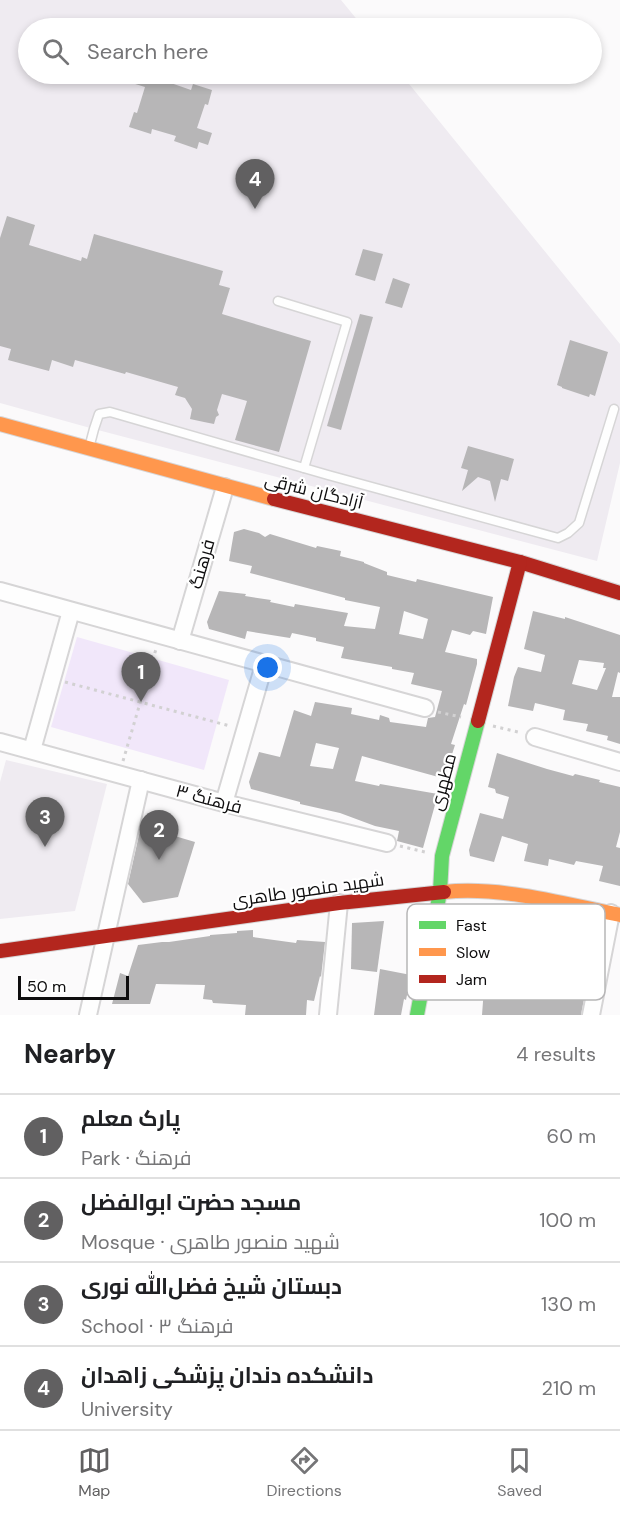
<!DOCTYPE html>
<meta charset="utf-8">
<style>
:root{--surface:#fff;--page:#f2f2f2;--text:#202124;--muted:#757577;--line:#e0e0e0;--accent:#616061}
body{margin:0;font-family:"DM Sans",Cairo,sans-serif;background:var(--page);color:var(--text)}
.scale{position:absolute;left:18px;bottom:15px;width:111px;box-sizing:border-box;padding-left:6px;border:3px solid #0e0d0e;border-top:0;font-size:16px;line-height:21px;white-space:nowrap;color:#0e0d0e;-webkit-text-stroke:4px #fff;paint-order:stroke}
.you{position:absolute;left:268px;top:668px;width:21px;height:21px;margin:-15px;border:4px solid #fff;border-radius:50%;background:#1a73e8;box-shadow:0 0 0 9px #1a73e833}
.badge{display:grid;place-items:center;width:39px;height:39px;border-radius:50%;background:var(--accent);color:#fff;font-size:20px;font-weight:700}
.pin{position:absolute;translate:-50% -50px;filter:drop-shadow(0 2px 3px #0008)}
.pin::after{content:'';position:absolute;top:32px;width:21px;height:18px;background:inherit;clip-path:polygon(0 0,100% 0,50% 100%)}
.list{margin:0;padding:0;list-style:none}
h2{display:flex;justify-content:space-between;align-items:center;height:78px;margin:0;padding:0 24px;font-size:26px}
h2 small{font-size:20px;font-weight:400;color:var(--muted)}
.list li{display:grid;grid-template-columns:39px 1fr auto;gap:18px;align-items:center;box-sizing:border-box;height:84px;padding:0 24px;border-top:2px solid var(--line)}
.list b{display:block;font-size:22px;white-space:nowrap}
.list p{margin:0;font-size:20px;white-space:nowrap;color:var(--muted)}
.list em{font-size:20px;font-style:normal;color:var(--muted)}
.icon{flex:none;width:33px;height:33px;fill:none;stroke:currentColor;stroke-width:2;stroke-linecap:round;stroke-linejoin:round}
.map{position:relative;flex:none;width:620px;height:1015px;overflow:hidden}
.search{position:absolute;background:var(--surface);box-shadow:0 3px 9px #0003;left:18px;right:18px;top:18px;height:66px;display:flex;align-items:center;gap:15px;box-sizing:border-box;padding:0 21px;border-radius:33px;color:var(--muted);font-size:22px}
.sheet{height:414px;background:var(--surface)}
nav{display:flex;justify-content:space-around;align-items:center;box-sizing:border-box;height:84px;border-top:2px solid var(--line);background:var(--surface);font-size:16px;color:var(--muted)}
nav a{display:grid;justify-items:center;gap:3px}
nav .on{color:var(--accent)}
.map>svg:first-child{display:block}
</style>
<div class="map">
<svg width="620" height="1015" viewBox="0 0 620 1015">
<rect width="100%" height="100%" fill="#fbfafb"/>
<!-- built -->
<g fill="#efebf1">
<path d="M 0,0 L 341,0 L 364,28 L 28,28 L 28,74 L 401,74 L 620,344 L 620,463 L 597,561 L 94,429 L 0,403 Z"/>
<path d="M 6,760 L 107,784 L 75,911 L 0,919 L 0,782 Z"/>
</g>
<!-- green -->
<path fill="#f1e7fa" d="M 77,637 L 229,680 L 204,770 L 51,727 Z"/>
<!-- building -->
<g fill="#b7b6b7" fill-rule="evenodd">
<path d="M 135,74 L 158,74 L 166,76 L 165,81 L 191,90 L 193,84 L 212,90 L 208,105 L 205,104 L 197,128 L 212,133 L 208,145 L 199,142 L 197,149 L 174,141 L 176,136 L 152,129 L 151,134 L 129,127 L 134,112 L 137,113 L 145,87 L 132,83 Z"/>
<path d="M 7,216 L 35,225 L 29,245 L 81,261 L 82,257 L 87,259 L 94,234 L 223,271 L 219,285 L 230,288 L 222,314 L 311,341 L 279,452 L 235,440 L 247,401 L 222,394 L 217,410 L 219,415 L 216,417 L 214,424 L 204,422 L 190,419 L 192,409 L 185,398 L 175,395 L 178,387 L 126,372 L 125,374 L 75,360 L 73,367 L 52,360 L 49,371 L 8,360 L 11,349 L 0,346 L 0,238 Z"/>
<path d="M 363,249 L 383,254 L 375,281 L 355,275 Z"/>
<path d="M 393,278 L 410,284 L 402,308 L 385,303 Z"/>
<path d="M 360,314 L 373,317 L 341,430 L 327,426 Z"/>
<path d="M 570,340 L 608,352 L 595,396 L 590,394 L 589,397 L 562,388 L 562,387 L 557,385 Z"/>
<path d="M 468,446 L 514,459 L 508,481 L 501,479 L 495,502 L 490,481 L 478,477 L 462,491 L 468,470 L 461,468 Z"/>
<path d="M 244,529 L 259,533 L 265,537 L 270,534 L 316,548 L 317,546 L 341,551 L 340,556 L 364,562 L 364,563 L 387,572 L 387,575 L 416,582 L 417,579 L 493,597 L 486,634 L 473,631 L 470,635 L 452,630 L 445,652 L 477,659 L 477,664 L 466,705 L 464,704 L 451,744 L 455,745 L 445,776 L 443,776 L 442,778 L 362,756 L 355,781 L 379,786 L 380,784 L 438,794 L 423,848 L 397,841 L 399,831 L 375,826 L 340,813 L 300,804 L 300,802 L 251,789 L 249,782 L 259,752 L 280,757 L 294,710 L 311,716 L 315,702 L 352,708 L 351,714 L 379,720 L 380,715 L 389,718 L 390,722 L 426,727 L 428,718 L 435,717 L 442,691 L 411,684 L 414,673 L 392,669 L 392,667 L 341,658 L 344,647 L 316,641 L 316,638 L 292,633 L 290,638 L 247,631 L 245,639 L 209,629 L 207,622 L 219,591 L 246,594 L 245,596 L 271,600 L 270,602 L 294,607 L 295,604 L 348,613 L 344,626 L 375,629 L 380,607 L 345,600 L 345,598 L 250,573 L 252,566 L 229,561 L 234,532 ZM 404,611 L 428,619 L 423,639 L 399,634 ZM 316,743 L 339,748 L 333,769 L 310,766 Z"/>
<path d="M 533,611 L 565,619 L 565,617 L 620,635 L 620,673 L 618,672 L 612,697 L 620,697 L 620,744 L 607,740 L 608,736 L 586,731 L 588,724 L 563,720 L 565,710 L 535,703 L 533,711 L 508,706 L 514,677 L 518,667 L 541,672 L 545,655 L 524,649 ZM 579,660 L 604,663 L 603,668 L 606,668 L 597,690 L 572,684 Z"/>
<path d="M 497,753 L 547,769 L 573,776 L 575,774 L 600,780 L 599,782 L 620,787 L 620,832 L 616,847 L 620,848 L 620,886 L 599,881 L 603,866 L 576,861 L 574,865 L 549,859 L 548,866 L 524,861 L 528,844 L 502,836 L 494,862 L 470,856 L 469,850 L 480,813 L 503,819 L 509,797 L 496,793 L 495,789 L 488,787 Z"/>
<path d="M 141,826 L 195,842 L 178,897 L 143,903 L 128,884 Z"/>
<path d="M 384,921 L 377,972 L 351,969 L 352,923 Z"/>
<path d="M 253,930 L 253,937 L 296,943 L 297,940 L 325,942 L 321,977 L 320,976 L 314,1001 L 307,1000 L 306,1015 L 245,1015 L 246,1005 L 213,1003 L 212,1000 L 203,999 L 205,985 L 156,984 L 150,1004 L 112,1004 L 120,973 L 128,976 L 138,945 L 162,942 L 169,942 L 210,936 L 210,935 L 237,933 L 237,931 Z"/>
<path d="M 497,932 L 533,936 L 532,944 L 593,952 L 581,1015 L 482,1015 L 484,988 L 479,987 L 479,962 L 466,961 L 469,941 L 481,943 L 482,936 L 496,938 Z"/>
<path d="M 380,969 L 411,975 L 406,1000 L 404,999 L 401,1015 L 374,1015 Z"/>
</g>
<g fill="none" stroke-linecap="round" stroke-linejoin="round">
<!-- lane casing -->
<g stroke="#d6d5d6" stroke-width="11">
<g id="lane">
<path d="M 278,301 L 347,322 L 304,468"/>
<path d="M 89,448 L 94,429 L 99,414 L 110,412 L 328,475 L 558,538 L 568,533 L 579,523 L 614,409"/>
</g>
</g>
<!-- street casing -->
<g stroke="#d6d5d6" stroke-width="20">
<g id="street">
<path d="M 0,591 L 425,708"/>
<path d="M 180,641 L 225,487"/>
<path d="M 535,737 L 620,762"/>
<path d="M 0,742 L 224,803 L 387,843"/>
<path d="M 32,750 L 71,611"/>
<path d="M 224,803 L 264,665"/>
<path d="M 88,1015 L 141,780"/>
<path d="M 328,1015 L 339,903"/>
<path d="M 591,1015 L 611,913"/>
</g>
</g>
<!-- fast casing -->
<g stroke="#d6d5d6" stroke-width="16">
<path id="fast" d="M 417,1015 L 440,892 L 442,856 L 478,721"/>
</g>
<!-- slow casing -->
<g stroke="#d6d5d6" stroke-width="16">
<g id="slow">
<path d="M 0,424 L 274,499"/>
<path d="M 444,892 C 502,886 564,904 620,915"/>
</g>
</g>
<!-- jam casing -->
<g stroke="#d6d5d6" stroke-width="16">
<g id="jam">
<path d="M 274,499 L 520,562 L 620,593"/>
<path d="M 478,721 L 520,562"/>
<path d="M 0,951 L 339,903 L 444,892"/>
</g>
</g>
<!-- path -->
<g stroke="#d2d1d2" stroke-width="3" stroke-dasharray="3 4.5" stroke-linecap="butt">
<path d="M 65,682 L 230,726"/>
<path d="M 438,712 L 461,717"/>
<path d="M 493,726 L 522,733"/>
<path d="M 123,761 L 156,649"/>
<path d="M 400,846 L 425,852"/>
</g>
<!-- lane -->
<use href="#lane" stroke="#fefefe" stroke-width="8"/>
<!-- street -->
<use href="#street" stroke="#fefefe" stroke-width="16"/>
<!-- fast -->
<use href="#fast" stroke="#63d668" stroke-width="14"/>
<!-- slow -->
<use href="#slow" stroke="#ff974d" stroke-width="14"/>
<!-- jam -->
<use href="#jam" stroke="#b3261e" stroke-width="14"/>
</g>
<g text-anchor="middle" stroke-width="4.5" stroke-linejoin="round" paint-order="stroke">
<!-- street labels -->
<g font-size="18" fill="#0e0d0e" stroke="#fff">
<text transform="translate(314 491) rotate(14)" y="6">آزادگان شرقی</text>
<text transform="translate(202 564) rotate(-74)" y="6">فرهنگ</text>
<text transform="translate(443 782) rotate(-75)" y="6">مطهری</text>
<text transform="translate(209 799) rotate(15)" y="6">فرهنگ ۳</text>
<text transform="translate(308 890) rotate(-8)" y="6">شهید منصور طاهری</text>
</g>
</g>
<!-- legend -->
<rect x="407" y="904" width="198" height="96" rx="9" fill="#fff" stroke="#b7b6b7" stroke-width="1.5"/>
<rect x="419" y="921" width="27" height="8" fill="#63d668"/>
<rect x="419" y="948" width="27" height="8" fill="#ff974d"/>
<rect x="419" y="975" width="27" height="8" fill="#b3261e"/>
<g font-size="16" fill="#0e0d0e">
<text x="456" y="931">Fast</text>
<text x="456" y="958">Slow</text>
<text x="456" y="985">Jam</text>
</g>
</svg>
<div class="scale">50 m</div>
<div class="you"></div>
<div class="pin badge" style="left:141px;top:702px">1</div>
<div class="pin badge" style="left:159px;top:860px">2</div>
<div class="pin badge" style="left:45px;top:847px">3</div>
<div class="pin badge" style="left:255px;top:209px">4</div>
<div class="search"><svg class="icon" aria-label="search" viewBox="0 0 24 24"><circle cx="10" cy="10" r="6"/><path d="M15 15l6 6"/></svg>Search here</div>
</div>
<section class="sheet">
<h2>Nearby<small>4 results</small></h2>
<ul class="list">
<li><span class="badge">1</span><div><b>پارک معلم</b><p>Park · فرهنگ</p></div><em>60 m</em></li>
<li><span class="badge">2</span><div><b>مسجد حضرت ابوالفضل</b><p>Mosque · شهید منصور طاهری</p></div><em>100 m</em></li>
<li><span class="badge">3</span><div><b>دبستان شیخ فضل‌الله نوری</b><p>School · فرهنگ ۳</p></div><em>130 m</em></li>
<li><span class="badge">4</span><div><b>دانشکده دندان پزشکی زاهدان</b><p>University</p></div><em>210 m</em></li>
</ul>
</section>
<nav>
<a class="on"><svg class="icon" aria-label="map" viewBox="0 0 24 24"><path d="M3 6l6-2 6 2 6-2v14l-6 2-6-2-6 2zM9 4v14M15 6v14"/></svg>Map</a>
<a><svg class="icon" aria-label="directions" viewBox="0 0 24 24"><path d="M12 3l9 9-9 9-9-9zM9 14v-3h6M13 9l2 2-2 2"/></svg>Directions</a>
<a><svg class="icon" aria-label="saved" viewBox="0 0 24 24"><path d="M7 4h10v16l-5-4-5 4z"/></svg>Saved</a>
</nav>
